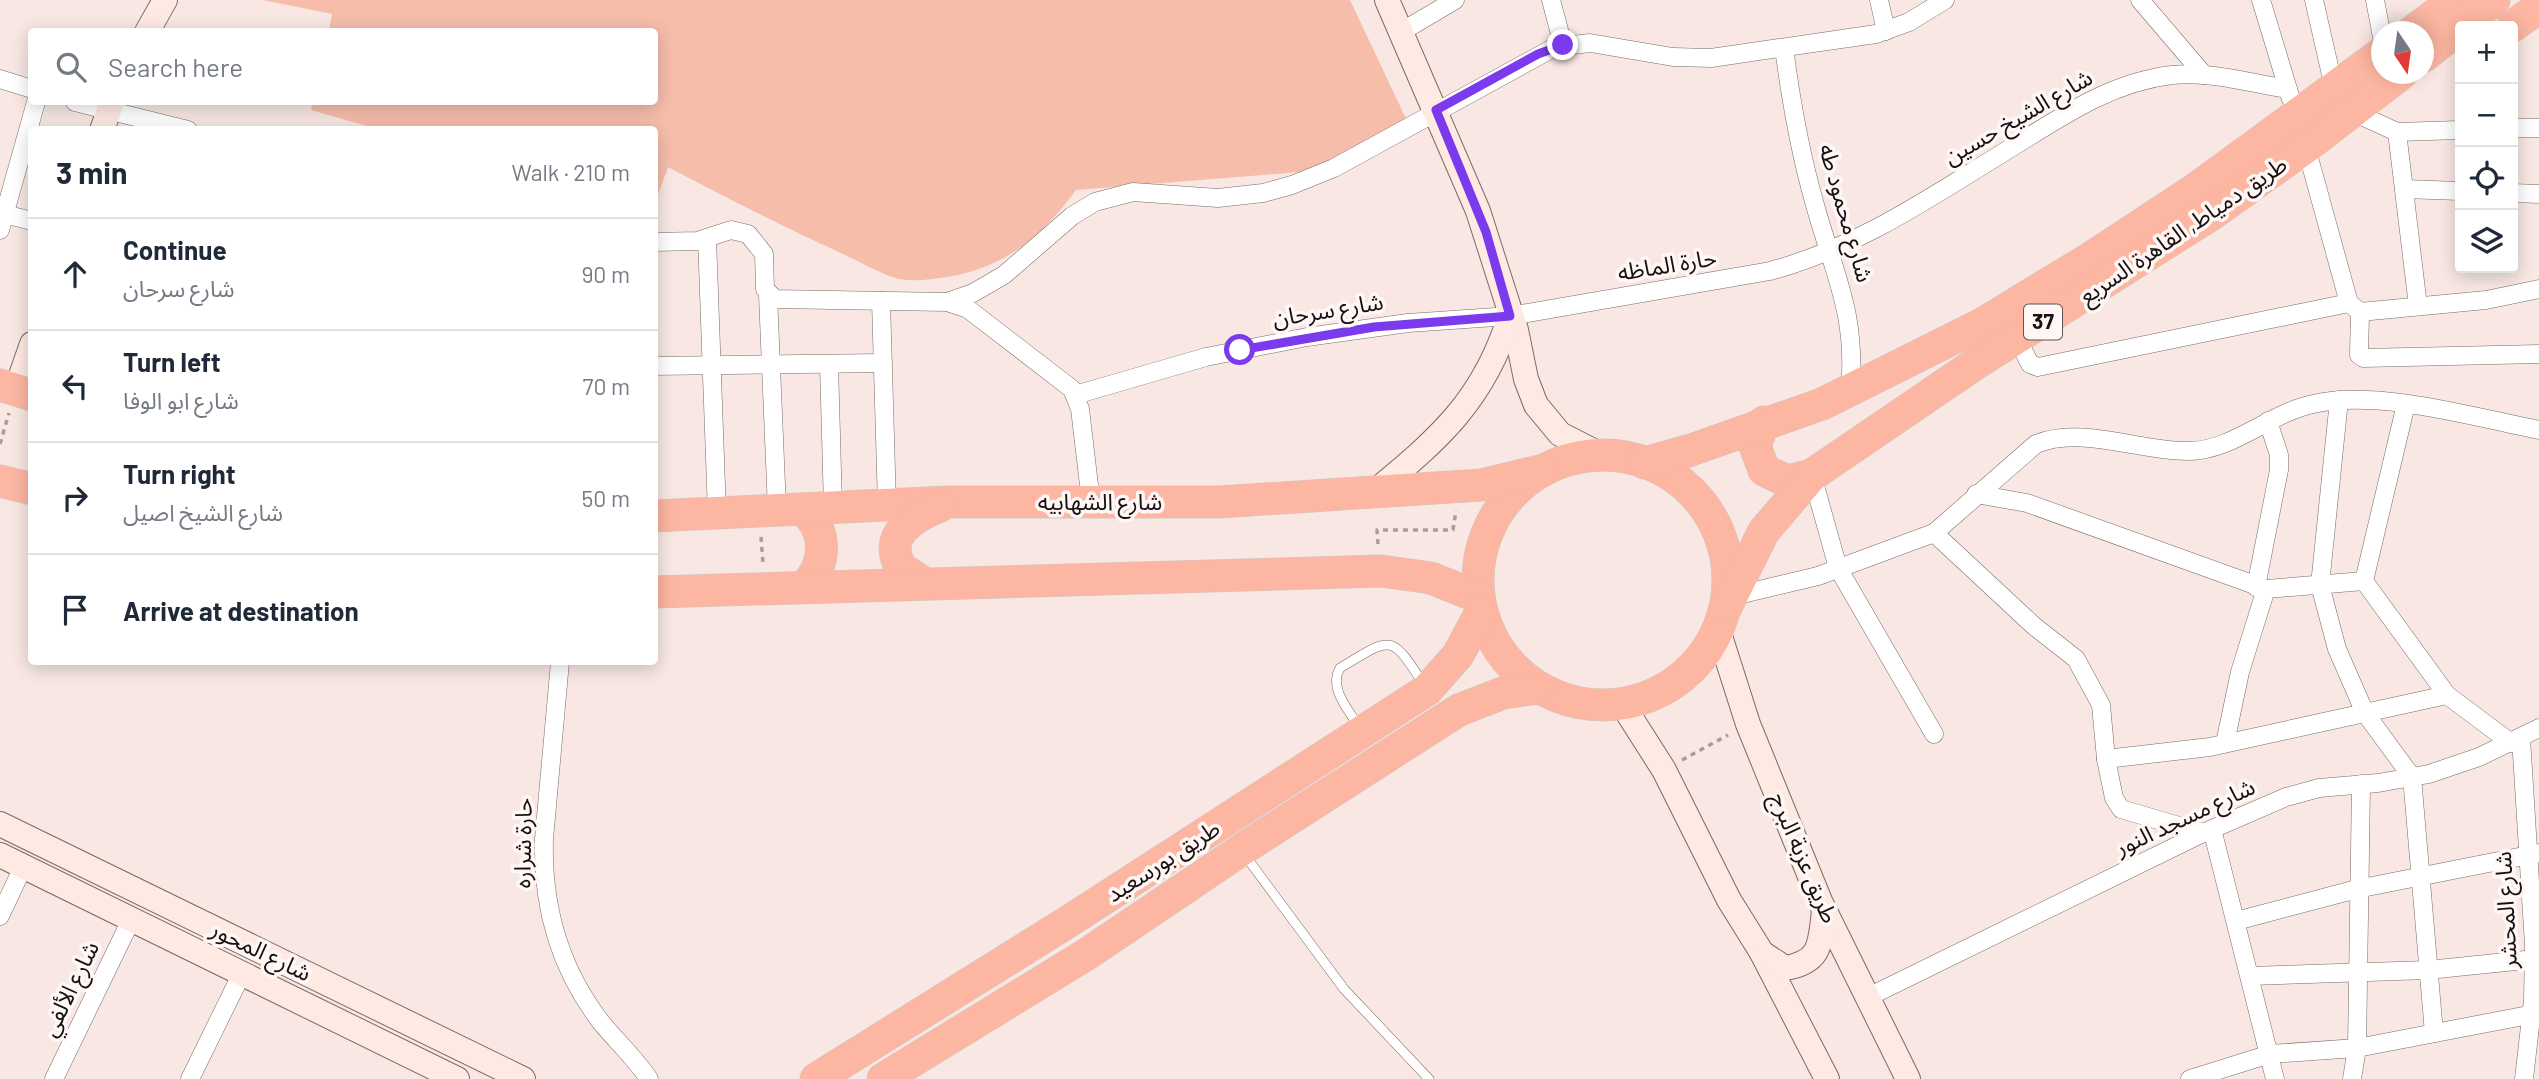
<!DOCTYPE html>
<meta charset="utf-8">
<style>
:root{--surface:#fff;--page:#f6f6f7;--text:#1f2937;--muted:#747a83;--line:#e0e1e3}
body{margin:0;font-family:Barlow,"Noto Sans Arabic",sans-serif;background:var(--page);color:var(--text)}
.controls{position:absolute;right:21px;top:21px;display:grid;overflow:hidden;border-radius:7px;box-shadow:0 4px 18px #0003}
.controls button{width:63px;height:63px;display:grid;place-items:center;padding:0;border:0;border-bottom:2px solid var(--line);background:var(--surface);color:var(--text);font:35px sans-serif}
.compass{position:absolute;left:2371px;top:21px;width:63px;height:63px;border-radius:50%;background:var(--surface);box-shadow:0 4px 18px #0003;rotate:167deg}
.stop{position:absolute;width:21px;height:21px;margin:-16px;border:5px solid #7c3aed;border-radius:50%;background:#fff}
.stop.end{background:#7c3aed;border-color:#fff;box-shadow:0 2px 7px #0008}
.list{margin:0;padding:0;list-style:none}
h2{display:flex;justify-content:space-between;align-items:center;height:91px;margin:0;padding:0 28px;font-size:30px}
h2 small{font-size:23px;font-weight:400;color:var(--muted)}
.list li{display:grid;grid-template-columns:46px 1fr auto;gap:21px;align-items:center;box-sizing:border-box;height:112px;padding:0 28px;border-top:2px solid var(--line)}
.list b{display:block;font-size:26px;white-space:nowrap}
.list p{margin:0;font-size:23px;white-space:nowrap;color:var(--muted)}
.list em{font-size:23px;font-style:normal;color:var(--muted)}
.icon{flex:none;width:38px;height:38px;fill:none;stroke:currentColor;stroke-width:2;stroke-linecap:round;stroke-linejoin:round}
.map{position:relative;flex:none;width:2539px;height:1079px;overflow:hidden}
.search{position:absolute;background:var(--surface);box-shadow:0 4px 18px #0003;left:28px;top:28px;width:630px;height:77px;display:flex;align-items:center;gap:18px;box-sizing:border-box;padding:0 24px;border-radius:7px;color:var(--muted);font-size:26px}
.panel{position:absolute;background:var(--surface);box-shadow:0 4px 18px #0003;left:28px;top:126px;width:630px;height:539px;border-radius:7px}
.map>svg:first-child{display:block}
</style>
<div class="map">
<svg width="2539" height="1079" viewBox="0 0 2539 1079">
<rect width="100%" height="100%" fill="#f8e7e2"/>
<!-- green -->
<path fill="#f6bdab" d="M 263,0 L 1350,0 L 1408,123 L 1312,171 L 1076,190 C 1043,235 1005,268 947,277 C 932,279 915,282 899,279 C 880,274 859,261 841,253 C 782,226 725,197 668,167 L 655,203 L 654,130 L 377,129 L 311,110 L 313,102 L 654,102 L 654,32 L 329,31 L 332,14 Z"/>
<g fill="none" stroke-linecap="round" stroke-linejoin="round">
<!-- lane casing -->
<g stroke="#796b66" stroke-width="10">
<g id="lane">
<path d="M 1359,727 C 1349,710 1328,688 1340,668 C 1392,637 1390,632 1424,685"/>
<path d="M 1244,854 L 1344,989 L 1429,1079"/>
</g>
</g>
<!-- street casing -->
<g stroke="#796b66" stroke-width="19">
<g id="street">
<path d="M 1551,0 L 1563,45"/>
<path d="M 1879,0 L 1886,31"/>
<path d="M 2140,0 L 2204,75"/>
<path d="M 2261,0 L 2291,99"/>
<path d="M 2314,0 L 2334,88"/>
<path d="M 2375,0 L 2382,37"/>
<path d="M 1401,32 L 1455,0"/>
<path d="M 1784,48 C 1791,101 1800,153 1815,205 C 1835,277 1857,314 1850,392"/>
<path d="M 0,79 L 32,89"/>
<path d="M 75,102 L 188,130"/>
<path d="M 2353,112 L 2397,132 L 2460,130"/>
<path d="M 2513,128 L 2539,128"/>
<path d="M 2397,132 L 2418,306"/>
<path d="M 2306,147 L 2349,303"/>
<path d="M 2404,189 L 2460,191"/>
<path d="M 2513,193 L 2539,194"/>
<path d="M 0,213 L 32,221"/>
<path d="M 0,230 L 36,102"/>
<path d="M 707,238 L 717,513"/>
<path d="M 654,242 L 697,241 L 731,230 L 748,234 L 764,254 L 765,289 L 775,299 L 947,302 L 968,309 L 1072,389 L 1080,409 L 1091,502"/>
<path d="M 768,295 L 777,509"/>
<path d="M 881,301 L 887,505"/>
<path d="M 947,302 L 973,293 L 1004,275 L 1072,216 L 1095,202 L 1133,192 L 1218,198 L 1263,193 L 1292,185 L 1334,168 L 1555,47 L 1590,43 L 1673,57 L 1711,58 L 1876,34 L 1909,22 L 1945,0"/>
<path d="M 2360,312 L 2359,355 L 2363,358 L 2539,354"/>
<path d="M 2017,338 L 2030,364 L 2038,367 L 2349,303 L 2360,312 L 2486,300 L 2539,289"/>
<path d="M 829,364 L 833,507"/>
<path d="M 654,366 L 883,363"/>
<path d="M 1075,395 L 1206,357 L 1307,337 L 1408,323 L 1510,316 L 1770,271 C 1860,247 1935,194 2014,146 C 2064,115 2112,82 2172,75 C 2210,71 2250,83 2288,89"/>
<path d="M 2339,400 L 2320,585 L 2337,649 L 2365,713 L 2412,777 L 2434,1033"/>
<path d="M 2406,404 L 2364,581 L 2447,695 L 2511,743"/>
<path d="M 1812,475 L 1838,568 L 1934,734"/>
<path d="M 1976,494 L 2027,503 L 2266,589"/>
<path d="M 1934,533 L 2034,626 L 2076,659 L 2101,705 L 2106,759"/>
<path d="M 2256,587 L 2279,470 L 2279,455 L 2268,421"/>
<path d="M 1734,596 L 1818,576 L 1934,533 L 2036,444 C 2081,425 2141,452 2189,451 C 2232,451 2270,413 2313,404 C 2378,389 2473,417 2539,430"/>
<path d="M 560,662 L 544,839 C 542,906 559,967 600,1021 C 616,1041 635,1058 649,1079"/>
<path d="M 2521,738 L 2534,945 L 2533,1000 L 2524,1079"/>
<path d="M 2225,743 L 2240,672 L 2266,589 L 2364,581"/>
<path d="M 2212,829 L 2275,1079"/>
<path d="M 2203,833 L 2121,809 L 2114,798 L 2106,759 L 2210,747 L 2447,695"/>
<path d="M 0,916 L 23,867"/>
<path d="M 2236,921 L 2357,889 L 2539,853"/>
<path d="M 2250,976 L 2428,970 L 2535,959"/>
<path d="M 1866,998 L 2203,833 L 2286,797 L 2319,788 L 2378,783 L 2429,774 L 2479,757 L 2539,728"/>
<path d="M 54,1079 L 131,920"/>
<path d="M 190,1079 L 242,973"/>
<path d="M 2190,1079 L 2270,1054 L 2357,1048 L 2539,1013"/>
<path d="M 2352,1079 L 2357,1048 L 2361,784"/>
</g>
</g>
<!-- secondary casing -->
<g stroke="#796b66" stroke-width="26">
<g id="secondary">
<path d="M 1387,0 L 1478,211 L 1516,330 L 1526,379 L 1536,405 L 1560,434 L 1601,455"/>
<path d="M 147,32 L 165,0"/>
<path d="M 102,130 L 112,102"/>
<path d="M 16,390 L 32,344"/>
<path d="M 1373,493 C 1439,439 1484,400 1510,316"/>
<path d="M 1718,630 L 1748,724 L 1820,901 L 1908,1079"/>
<path d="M 1622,704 L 1664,770 L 1729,900 L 1762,953 L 1827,1079"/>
<path d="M 0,824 L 523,1079"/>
<path d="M 0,855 L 457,1079"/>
<path d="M 1762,953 L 1785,968 C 1822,962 1820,943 1824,911"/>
</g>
</g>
<!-- highway casing -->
<g stroke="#cccaca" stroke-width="33">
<g id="highway">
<path d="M 2513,26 L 2539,7"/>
<path d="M 2412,32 L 2455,0"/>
<path d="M 2424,56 L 2494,0"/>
<path d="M 0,385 L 32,395"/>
<path d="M 1764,422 L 1755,446 L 1764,470 L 1787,481 L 1812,475"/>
<circle cx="1603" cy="580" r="125"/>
<path d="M 1645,463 L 1691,450 L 1822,404 L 1982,324 L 2089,259 L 2194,190 L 2382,53"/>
<path d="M 0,481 L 32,489"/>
<path d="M 802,509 C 828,529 827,564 805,586"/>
<path d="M 654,516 L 948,502 L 1219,502 L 1481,485 L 1544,470"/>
<path d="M 922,582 L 901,568 C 882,535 913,517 940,506"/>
<path d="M 654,592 L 1381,571 L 1431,578 L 1478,597"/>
<path d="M 1726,607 L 1764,531 L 1812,475 L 1975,364 L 2212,214 L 2306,147 L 2401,74"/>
<path d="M 816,1079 L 1063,925 L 1427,690 L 1458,655 L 1481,612"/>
<path d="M 883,1079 L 1087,954 L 1241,850 L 1459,710 L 1503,693 L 1538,688"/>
</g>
</g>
<!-- path -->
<g stroke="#aa9c99" stroke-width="3.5" stroke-dasharray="5 5" stroke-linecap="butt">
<path d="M 0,444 L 9,413"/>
<path d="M 761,537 L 763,564"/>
<path d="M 1378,544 L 1377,530 L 1453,530 L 1456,510"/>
<path d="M 1682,760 L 1728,735"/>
</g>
<!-- lane -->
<use href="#lane" stroke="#fff" stroke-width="9"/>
<!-- street -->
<use href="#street" stroke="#fff" stroke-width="18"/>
<!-- secondary -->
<use href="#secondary" stroke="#fee9e3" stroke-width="24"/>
<!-- highway -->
<use href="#highway" stroke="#fcb6a1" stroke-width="32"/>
</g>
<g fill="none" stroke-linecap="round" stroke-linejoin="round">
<!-- route -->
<path stroke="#7c3aed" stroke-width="9" d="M 1240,350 L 1374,327 L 1510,316 L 1486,232 L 1436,110 L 1538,54 L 1563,45"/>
</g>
<g text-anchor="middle" stroke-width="7" stroke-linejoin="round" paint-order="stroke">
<!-- shield labels -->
<rect fill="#fef7f5" stroke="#5c5554" stroke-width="2" x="2024" y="304.5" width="38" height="35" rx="5"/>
<g font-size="21" font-weight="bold" fill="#16100f">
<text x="2043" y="329">37</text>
</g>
<!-- street labels -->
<g font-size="23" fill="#16100f" stroke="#fef7f5">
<text transform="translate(2018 117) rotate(-30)" y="8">شارع الشيخ حسين</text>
<text transform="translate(1846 213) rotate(74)" y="8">شارع محمود طه</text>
<text transform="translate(2183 230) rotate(-34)" y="8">طريق دمياط, القاهرة السريع</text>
<text transform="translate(1667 265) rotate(-9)" y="8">حارة الماظه</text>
<text transform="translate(1328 310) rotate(-9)" y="8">شارع سرحان</text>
<text x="1100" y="510">شارع الشهابيه</text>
<text transform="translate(2185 817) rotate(-25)" y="8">شارع مسجد النور</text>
<text transform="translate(523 843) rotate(-89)" y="8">حارة شراره</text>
<text transform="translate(1804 858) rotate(67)" y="8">طريق عزبة البرج</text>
<text transform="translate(1163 861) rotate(-33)" y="8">طريق بورسعيد</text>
<text transform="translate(2506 910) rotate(-93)" y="8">شارع المحشر</text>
<text transform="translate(261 951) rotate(26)" y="8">شارع المحور</text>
<text transform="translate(70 989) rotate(-64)" y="8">شارع الألفي</text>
</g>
</g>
</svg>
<div class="controls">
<button>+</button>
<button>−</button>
<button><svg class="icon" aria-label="locate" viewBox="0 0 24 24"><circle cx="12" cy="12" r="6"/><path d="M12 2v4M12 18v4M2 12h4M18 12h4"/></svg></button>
<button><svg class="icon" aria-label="layers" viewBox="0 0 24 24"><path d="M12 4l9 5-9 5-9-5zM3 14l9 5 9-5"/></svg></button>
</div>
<svg class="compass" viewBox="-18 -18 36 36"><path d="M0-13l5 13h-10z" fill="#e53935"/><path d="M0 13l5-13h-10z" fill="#747a83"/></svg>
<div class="stop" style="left:1240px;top:350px"></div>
<div class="stop end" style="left:1563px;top:45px"></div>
<div class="search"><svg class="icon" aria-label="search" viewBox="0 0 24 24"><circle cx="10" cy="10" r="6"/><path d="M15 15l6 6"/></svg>Search here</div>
<section class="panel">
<h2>3 min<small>Walk · 210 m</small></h2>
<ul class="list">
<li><svg class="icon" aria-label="ahead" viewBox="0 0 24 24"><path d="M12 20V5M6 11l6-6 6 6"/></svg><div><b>Continue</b><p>شارع سرحان</p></div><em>90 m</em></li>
<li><svg class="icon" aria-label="left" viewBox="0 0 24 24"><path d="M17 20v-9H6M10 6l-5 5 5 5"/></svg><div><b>Turn left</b><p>شارع ابو الوفا</p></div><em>70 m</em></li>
<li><svg class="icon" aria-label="right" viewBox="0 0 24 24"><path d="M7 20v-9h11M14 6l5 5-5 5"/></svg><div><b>Turn right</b><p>شارع الشيخ اصيل</p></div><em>50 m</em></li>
<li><svg class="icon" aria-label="arrive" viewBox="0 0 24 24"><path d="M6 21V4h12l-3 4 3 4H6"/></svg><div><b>Arrive at destination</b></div></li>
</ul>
</section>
</div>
